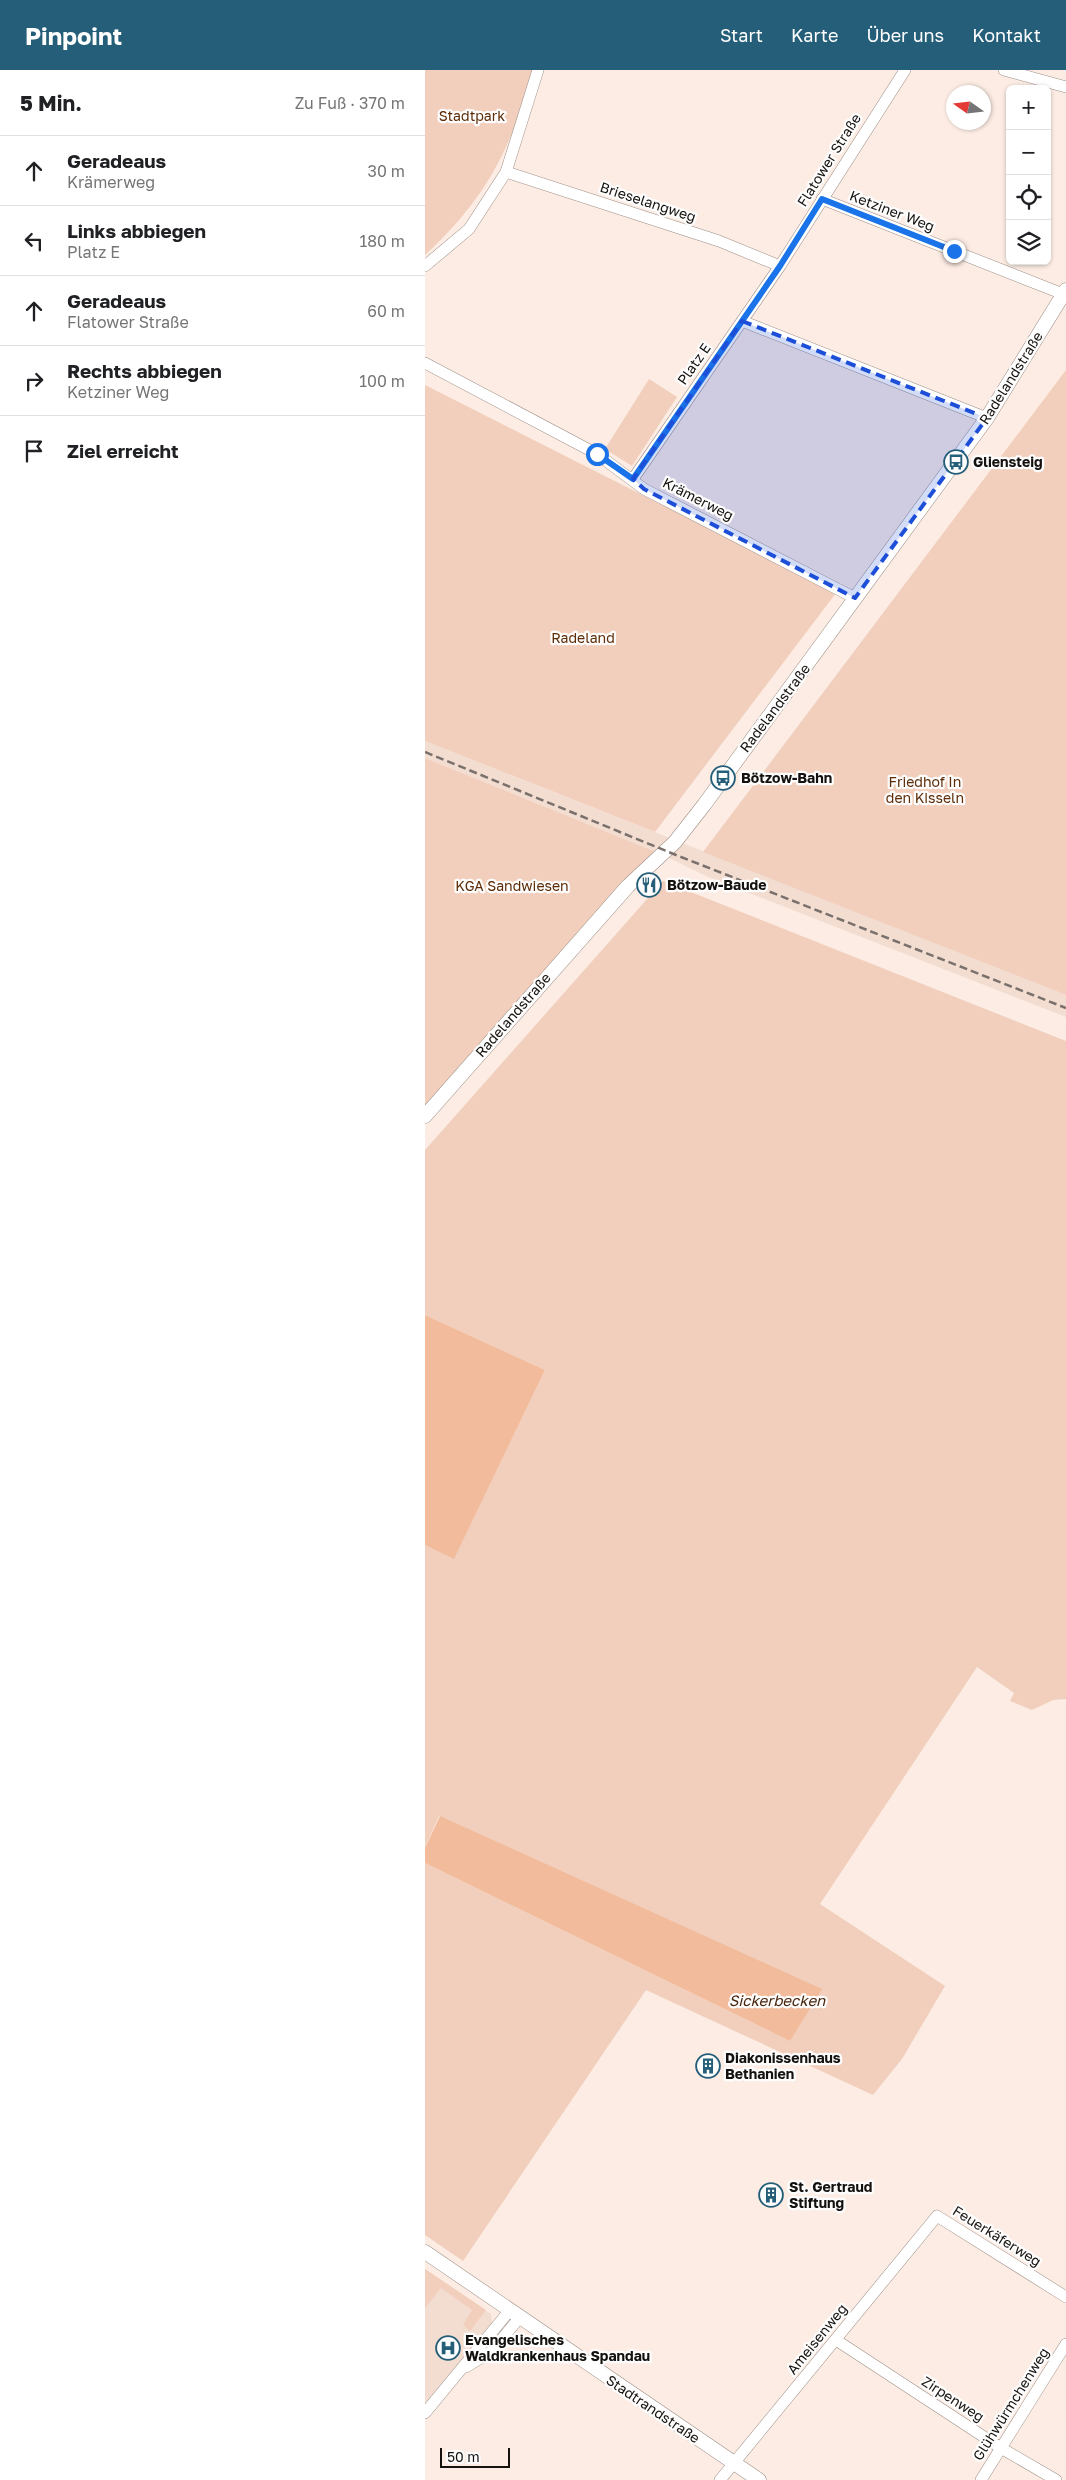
<!DOCTYPE html>
<html lang="de">
<meta charset="utf-8">
<style>
:root{--surface:#fff;--page:#f6f6f6;--text:#202124;--muted:#757577;--line:#e0e0e0;--accent:#255e78}
body{margin:0;font-family:"Golos Text",sans-serif;background:var(--page);color:var(--text)}
.controls{position:absolute;right:15px;top:15px;display:grid;overflow:hidden;border-radius:8px;box-shadow:0 1px 4px #0004}
.controls button{width:45px;height:45px;display:grid;place-items:center;padding:0;border:0;border-bottom:1px solid var(--line);background:var(--surface);color:var(--text);font:25px sans-serif}
.compass{position:absolute;left:521px;top:15px;width:45px;height:45px;border-radius:50%;background:var(--surface);box-shadow:0 1px 4px #0004;rotate:284deg}
.scale{position:absolute;left:15px;bottom:12px;width:70px;box-sizing:border-box;padding-left:5px;border:2px solid #15110e;border-top:0;font-size:14px;line-height:18px;white-space:nowrap;color:#15110e;-webkit-text-stroke:4px #fdfdfd;paint-order:stroke}
.stop{position:absolute;width:15px;height:15px;margin:-11px;border:4px solid #1a73e8;border-radius:50%;background:#fff}
.stop.end{background:#1a73e8;border-color:#fff;box-shadow:0 1px 5px #0008}
.list{margin:0;padding:0;list-style:none}
h2{display:flex;justify-content:space-between;align-items:center;height:65px;margin:0;padding:0 20px;font-size:21px}
h2 small{font-size:16px;font-weight:400;color:var(--muted)}
.list li{display:grid;grid-template-columns:32px 1fr auto;gap:15px;align-items:center;box-sizing:border-box;height:70px;padding:0 20px;border-top:1px solid var(--line)}
.list b{display:block;font-size:19px;white-space:nowrap}
.list p{margin:0;font-size:16px;white-space:nowrap;color:var(--muted)}
.list em{font-size:16px;font-style:normal;color:var(--muted)}
.icon{flex:none;width:28px;height:28px;fill:none;stroke:currentColor;stroke-width:2;stroke-linecap:round;stroke-linejoin:round}
.map{position:relative;flex:none;width:641px;height:2410px;overflow:hidden}
header{display:flex;align-items:center;gap:30px;box-sizing:border-box;height:70px;padding:0 25px;background:var(--accent);color:#fff}
header strong{font-size:24px}
nav{display:flex;gap:28px;margin-inline-start:auto;font-size:18px}
main{display:flex}
aside{flex:1;background:var(--surface)}
.map>svg:first-child{display:block}
</style>
<header>
<strong>Pinpoint</strong>
<nav><a>Start</a><a>Karte</a><a>Über uns</a><a>Kontakt</a></nav>
</header>
<main>
<aside>
<h2>5 Min.<small>Zu Fuß · 370 m</small></h2>
<ul class="list">
<li><svg class="icon" aria-label="ahead" viewBox="0 0 24 24"><path d="M12 20V5M6 11l6-6 6 6"/></svg><div><b>Geradeaus</b><p>Krämerweg</p></div><em>30 m</em></li>
<li><svg class="icon" aria-label="left" viewBox="0 0 24 24"><path d="M17 20v-9H6M10 6l-5 5 5 5"/></svg><div><b>Links abbiegen</b><p>Platz E</p></div><em>180 m</em></li>
<li><svg class="icon" aria-label="ahead" viewBox="0 0 24 24"><path d="M12 20V5M6 11l6-6 6 6"/></svg><div><b>Geradeaus</b><p>Flatower Straße</p></div><em>60 m</em></li>
<li><svg class="icon" aria-label="right" viewBox="0 0 24 24"><path d="M7 20v-9h11M14 6l5 5-5 5"/></svg><div><b>Rechts abbiegen</b><p>Ketziner Weg</p></div><em>100 m</em></li>
<li><svg class="icon" aria-label="arrive" viewBox="0 0 24 24"><path d="M6 21V4h12l-3 4 3 4H6"/></svg><div><b>Ziel erreicht</b></div></li>
</ul>
</aside>
<div class="map">
<svg width="641" height="2410" viewBox="0 0 641 2410">
<rect width="100%" height="100%" fill="#fcece4"/>
<!-- built -->
<g fill="#f3ddd1">
<path d="M 0,671 L 641,925 L 641,947 L 281,806 L 236,784 L 0,688 Z"/>
<path d="M 0,2199 L 66,2244 L 67,2253 L 0,2334 Z"/>
</g>
<!-- green -->
<g fill="#f1cfbc">
<path d="M 0,0 L 109,0 C 84,81 63,126 0,185 Z"/>
<path d="M 641,300 L 641,925 L 278,782 Z"/>
<path d="M 224,309 L 252,327 L 207,396 L 180,379 Z"/>
<path d="M 0,315 L 411,523 L 230,762 L 0,671 Z"/>
<path d="M 0,688 L 236,784 L 0,1046 Z"/>
<path d="M 238,811 L 641,971 L 641,1629 L 628,1630 L 607,1640 L 585,1631 L 589,1623 L 552,1597 L 395,1834 L 520,1916 L 477,1989 L 448,2025 L 221,1920 L 38,2191 L 0,2165 L 0,1793 L 365,1971 L 14,1746 L 0,1778 L 0,1475 L 29,1488 L 120,1300 L 0,1245 L 0,1080 Z"/>
<path d="M 0,2199 L 61,2240 L 45,2261 L 38,2255 L 47,2240 L 16,2218 L 0,2238 Z"/>
</g>
<!-- water -->
<g fill="#f2bc9c">
<path d="M 0,1245 L 120,1300 L 29,1489 L 0,1475 Z"/>
<path d="M 15,1746 L 397,1919 L 365,1971 L 0,1793 L 0,1778 Z"/>
</g>
<g fill="none" stroke-linecap="round" stroke-linejoin="round">
<!-- minor casing -->
<g stroke="#9c8e86" stroke-width="12">
<g id="minor">
<path d="M 579,0 L 641,17"/>
<path d="M 81,102 L 294,171 L 355,196"/>
<path d="M 397,129 L 638,224"/>
<path d="M 0,196 L 44,159 L 81,102 L 113,0"/>
<path d="M 317,251 L 562,348"/>
<path d="M 0,293 L 172,384 L 219,419 L 430,528"/>
<path d="M 208,409 L 355,196 L 480,0"/>
<path d="M 411,2270 L 576,2378 L 631,2410"/>
<path d="M 41,2297 L 67,2281 L 95,2247"/>
<path d="M 0,2343 L 85,2240"/>
<path d="M 295,2410 L 512,2146 L 641,2227"/>
<path d="M 556,2410 L 641,2274"/>
</g>
</g>
<!-- tertiary casing -->
<g stroke="#9c8e86" stroke-width="15">
<g id="tertiary">
<path d="M 0,1046 L 203,816 L 250,772 L 279,735 L 562,348 L 641,220"/>
<path d="M 0,2182 L 334,2410"/>
</g>
</g>
<!-- minor -->
<use href="#minor" stroke="#fff" stroke-width="11"/>
<!-- tertiary -->
<use href="#tertiary" stroke="#fff" stroke-width="14"/>
<!-- rail -->
<path stroke="#7b716c" stroke-width="2.5" stroke-dasharray="8 4" stroke-linecap="butt" d="M 0,682 L 251,785 L 641,938"/>
</g>
<g fill="none" stroke-linecap="round" stroke-linejoin="round">
<!-- route -->
<path stroke="#1a73e8" stroke-width="6" d="M 172,384 L 208,409 L 355,196 L 397,129 L 529,181"/>
</g>
<!-- marked area -->
<path fill="#1d4ed8" fill-opacity="0.2" stroke="#1d4ed8" stroke-width="4" stroke-dasharray="10 6" stroke-linejoin="round" d="M 317,251 L 562,348 L 430,528 L 219,419 L 208,409 Z"/>
<!-- icons -->
<defs>
<g id="bus-ring" transform="scale(1.25)"><circle r="9.5" fill="#fdfdfd" stroke="#255e78" stroke-width="1.5"/><path d="M-5-6H5V4H4V6H2V4H-2V6H-4V4H-5ZM-3.5-4V0h7V-4ZM-3.5 1.2v1.5H-2V1.2ZM2 1.2v1.5H3.5V1.2Z" fill="#255e78"/></g>
<g id="restaurant-ring" transform="scale(1.25)"><circle r="9.5" fill="#fdfdfd" stroke="#255e78" stroke-width="1.5"/><path d="M-5-6h1v4h1v-4h1v4h1v-4h1v5L-1.5 .5V6h-2V.5L-5-1ZM5-6V6H3V1.5H1.5Q1.5-4 5-6Z" fill="#255e78"/></g>
<g id="building-ring" transform="scale(1.25)"><circle r="9.5" fill="#fdfdfd" stroke="#255e78" stroke-width="1.5"/><path d="M-4-6H4V6H1V3H-1V6H-4ZM-2.5-4.3h1.7v1.8h-1.7ZM.8-4.3h1.7v1.8H.8ZM-2.5-1h1.7V.8h-1.7ZM.8-1h1.7V.8H.8Z" fill="#255e78"/></g>
<g id="hospital-ring" transform="scale(1.25)"><circle r="9.5" fill="#fdfdfd" stroke="#255e78" stroke-width="1.5"/><path d="M-5-5h3v3.5h4V-5h3V5h-3V1.5h-4V5h-3Z" fill="#255e78"/></g>
</defs>
<g fill-rule="evenodd">
<use href="#bus-ring" x="531" y="392"/>
<use href="#bus-ring" x="298" y="708"/>
<use href="#restaurant-ring" x="224" y="815"/>
<use href="#building-ring" x="283" y="1996"/>
<use href="#building-ring" x="346" y="2125"/>
<use href="#hospital-ring" x="23" y="2278"/>
</g>
<g text-anchor="middle" stroke-width="4.5" stroke-linejoin="round" paint-order="stroke">
<!-- park labels -->
<g font-size="14" fill="#5d2c07" stroke="#fdfdfd">
<text x="47" y="51">Stadtpark</text>
<text x="158" y="573">Radeland</text>
<text x="500" y="717">Friedhof In<tspan x="500" dy="16">den Kisseln</tspan></text>
<text x="87" y="821">KGA Sandwiesen</text>
</g>
<!-- street labels -->
<g font-size="14" fill="#15110e" stroke="#fdfdfd">
<text transform="translate(404 90) rotate(-58)" y="5">Flatower Straße</text>
<text transform="translate(223 132) rotate(18)" y="5">Brieselangweg</text>
<text transform="translate(467 141) rotate(21)" y="5">Ketziner Weg</text>
<text transform="translate(269 294) rotate(-55)" y="5">Platz E</text>
<text transform="translate(586 308) rotate(-58)" y="5">Radelandstraße</text>
<text transform="translate(273 429) rotate(27)" y="5">Krämerweg</text>
<text transform="translate(350 638) rotate(-53)" y="5">Radelandstraße</text>
<text transform="translate(88 945) rotate(-49)" y="5">Radelandstraße</text>
<text transform="translate(572 2166) rotate(32)" y="5">Feuerkäferweg</text>
<text transform="translate(392 2269) rotate(-51)" y="5">Ameisenweg</text>
<text transform="translate(528 2329) rotate(33)" y="5">Zirpenweg</text>
<text transform="translate(586 2334) rotate(-58)" y="5">Glühwürmchenweg</text>
<text transform="translate(228 2339) rotate(34)" y="5">Stadtrandstraße</text>
</g>
<!-- poi labels -->
<g font-size="14" font-weight="bold" fill="#15110e" stroke="#fdfdfd" text-anchor="start">
<text x="548" y="397">Gliensteig</text>
<text x="316" y="713">Bötzow-Bahn</text>
<text x="242" y="820">Bötzow-Baude</text>
<text x="300" y="1993">Diakonissenhaus<tspan x="300" dy="16">Bethanien</tspan></text>
<text x="364" y="2122">St. Gertraud<tspan x="364" dy="16">Stiftung</tspan></text>
<text x="40" y="2275">Evangelisches<tspan x="40" dy="16">Waldkrankenhaus Spandau</tspan></text>
</g>
<!-- water labels -->
<g font-size="15" font-style="italic" fill="#48250d" stroke="#fdfdfd">
<text x="352" y="1936">Sickerbecken</text>
</g>
</g>
</svg>
<div class="controls">
<button>+</button>
<button>−</button>
<button><svg class="icon" aria-label="locate" viewBox="0 0 24 24"><circle cx="12" cy="12" r="6"/><path d="M12 2v4M12 18v4M2 12h4M18 12h4"/></svg></button>
<button><svg class="icon" aria-label="layers" viewBox="0 0 24 24"><path d="M12 4l9 5-9 5-9-5zM3 14l9 5 9-5"/></svg></button>
</div>
<svg class="compass" viewBox="-18 -18 36 36"><path d="M0-13l5 13h-10z" fill="#e53935"/><path d="M0 13l5-13h-10z" fill="#757577"/></svg>
<div class="scale">50 m</div>
<div class="stop" style="left:172px;top:384px"></div>
<div class="stop end" style="left:529px;top:181px"></div>
</div>
</main>
